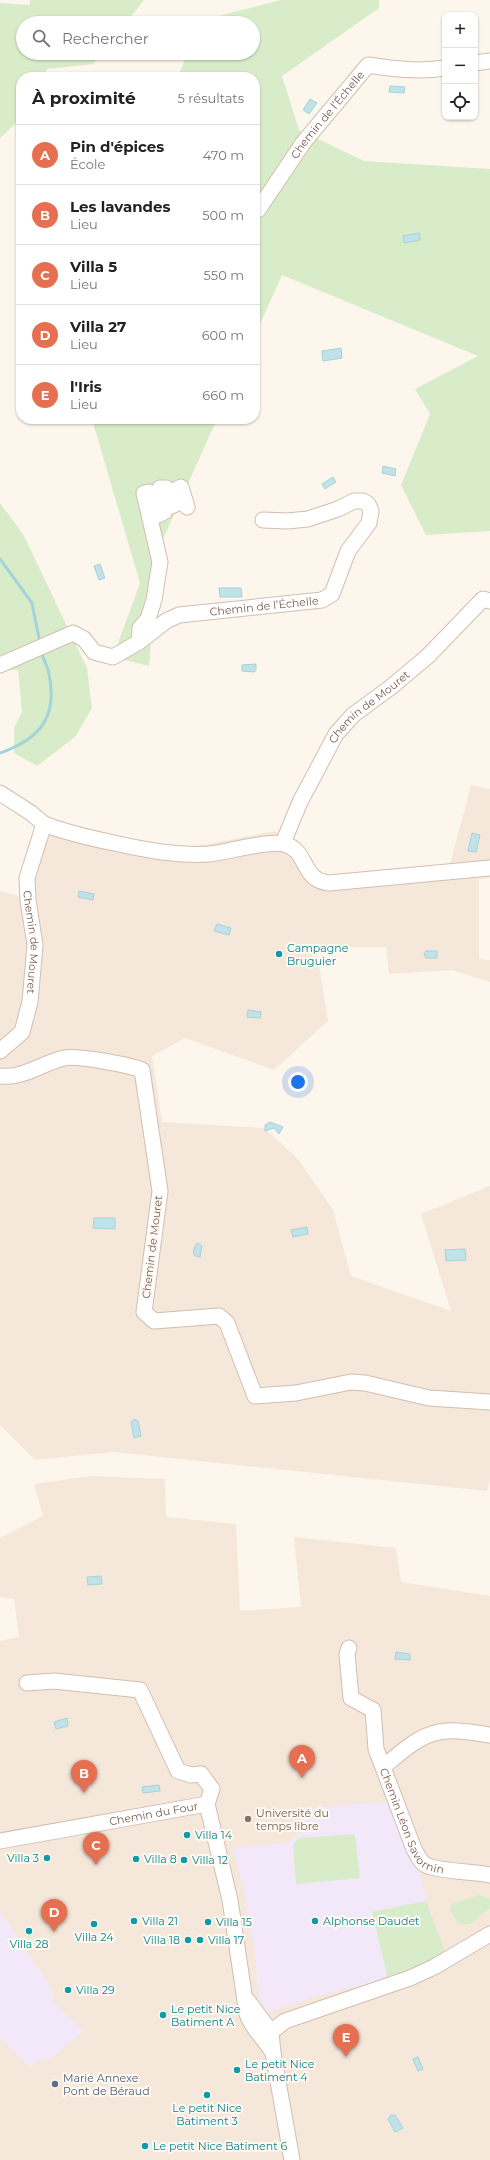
<!DOCTYPE html>
<html lang="fr">
<meta charset="utf-8">
<style>
:root{--surface:#fff;--page:#f2f2f2;--text:#222;--muted:#767676;--line:#e0e0e0;--accent:#e76f51}
body{margin:0;font-family:Montserrat,sans-serif;background:var(--page);color:var(--text)}
.controls{position:absolute;right:12px;top:12px;display:grid;overflow:hidden;border-radius:8px;box-shadow:0 1px 3px #0004}
.controls button{width:36px;height:36px;display:grid;place-items:center;padding:0;border:0;border-bottom:1px solid var(--line);background:var(--surface);color:var(--text);font:20px sans-serif}
.you{position:absolute;left:298px;top:1082px;width:14px;height:14px;margin:-10px;border:3px solid #fff;border-radius:50%;background:#1a73e8;box-shadow:0 0 0 6px #1a73e833}
.badge{display:grid;place-items:center;width:26px;height:26px;border-radius:50%;background:var(--accent);color:#fff;font-size:13px;font-weight:700}
.pin{position:absolute;translate:-50% -33px;filter:drop-shadow(0 1px 2px #0008)}
.pin::after{content:'';position:absolute;top:21px;width:14px;height:12px;background:inherit;clip-path:polygon(0 0,100% 0,50% 100%)}
.list{margin:0;padding:0;list-style:none}
h2{display:flex;justify-content:space-between;align-items:center;height:52px;margin:0;padding:0 16px;font-size:17px}
h2 small{font-size:13px;font-weight:400;color:var(--muted)}
.list li{display:grid;grid-template-columns:26px 1fr auto;gap:12px;align-items:center;box-sizing:border-box;height:60px;padding:0 16px;border-top:1px solid var(--line)}
.list b{display:block;font-size:15px;white-space:nowrap}
.list p{margin:0;font-size:13px;white-space:nowrap;color:var(--muted)}
.list em{font-size:13px;font-style:normal;color:var(--muted)}
.icon{flex:none;width:22px;height:22px;fill:none;stroke:currentColor;stroke-width:2;stroke-linecap:round;stroke-linejoin:round}
.map{position:relative;flex:none;width:490px;height:2160px;overflow:hidden}
.search{position:absolute;background:var(--surface);box-shadow:0 1px 3px #0004;left:16px;top:16px;width:244px;height:44px;display:flex;align-items:center;gap:10px;box-sizing:border-box;padding:0 14px;border-radius:22px;color:var(--muted);font-size:15px}
.panel{position:absolute;background:var(--surface);box-shadow:0 1px 3px #0004;left:16px;top:72px;width:244px;height:352px;border-radius:16px}
.map>svg:first-child{display:block}
</style>
<div class="map">
<svg width="490" height="2160" viewBox="0 0 490 2160">
<rect width="100%" height="100%" fill="#fdf6ec"/>
<!-- residential -->
<g fill="#f5e8da">
<path d="M 471,785 L 490,789 L 490,878 L 479,879 L 479,959 L 490,960 L 490,982 L 452,970 L 389,974 L 386,947 L 316,947 L 328,1021 L 274,1070 L 185,1038 L 152,1056 L 162,1122 L 264,1128 L 298,1159 L 333,1210 L 351,1276 L 451,1311 L 421,1214 L 490,1186 L 490,1479 L 487,1491 L 113,1452 L 35,1460 L 0,1425 L 0,891 L 22,897 L 44,821 L 151,855 L 275,831 L 322,877 L 449,868 Z"/>
<path d="M 90,1476 L 165,1479 L 166,1517 L 236,1524 L 240,1611 L 301,1607 L 294,1537 L 396,1548 L 401,1582 L 490,1596 L 490,2160 L 0,2160 L 0,1641 L 19,1637 L 14,1599 L 0,1597 L 0,1538 L 43,1516 L 34,1484 Z"/>
</g>
<!-- education -->
<g fill="#f3e8fa">
<path d="M 386,1802 L 398,1822 L 419,1868 L 427,1901 L 373,1913 L 388,1979 L 324,1994 L 268,2012 L 259,1999 L 254,1945 L 248,1919 L 245,1895 L 233,1848 L 285,1843 L 297,1836 L 299,1809 Z"/>
<path d="M 0,1911 L 52,1989 L 53,2002 L 83,2031 L 47,2062 L 44,2059 L 40,2062 L 38,2059 L 30,2067 L 0,2037 Z"/>
</g>
<!-- green -->
<g fill="#d8ecc9">
<path d="M 30,0 L 144,0 L 126,23 L 23,23 L 23,53 L 102,53 L 93,64 L 47,69 L 43,77 L 21,77 L 21,118 L 0,138 L 0,3 L 30,5 Z"/>
<path d="M 281,0 L 379,0 L 379,8 L 282,76 L 299,130 L 364,161 L 490,169 L 490,531 L 426,535 L 401,485 L 430,414 L 415,389 L 478,356 L 282,275 L 255,335 L 255,77 L 178,77 L 187,53 L 253,53 L 253,23 L 198,23 L 199,21 Z"/>
<path d="M 92,419 L 217,419 L 159,548 L 149,666 L 113,657 L 140,583 Z"/>
<path d="M 0,503 L 23,534 L 87,668 L 92,708 L 75,737 L 37,766 L 14,753 L 14,728 L 22,712 L 18,670 L 0,670 Z"/>
<path d="M 355,1834 L 360,1878 L 296,1884 L 293,1845 L 299,1838 Z"/>
<path d="M 479,1895 L 490,1899 L 490,1908 L 470,1924 L 458,1924 L 450,1910 L 452,1904 Z"/>
<path d="M 426,1901 L 446,1955 L 388,1979 L 372,1912 Z"/>
</g>
<!-- water -->
<g fill="#bfe3e8" stroke="#a5d3da">
<path d="M 390,86 L 405,87 L 404,93 L 389,92 Z"/>
<path d="M 310,99 L 317,103 L 309,114 L 303,110 Z"/>
<path d="M 419,233 L 420,240 L 404,243 L 403,236 Z"/>
<path d="M 341,348 L 342,358 L 323,361 L 322,351 Z"/>
<path d="M 383,466 L 396,469 L 395,476 L 382,473 Z"/>
<path d="M 333,477 L 336,482 L 325,489 L 322,484 Z"/>
<path d="M 100,564 L 105,578 L 99,580 L 94,566 Z"/>
<path d="M 219,588 L 241,588 L 242,597 L 220,597 Z"/>
<path d="M 256,664 L 256,670 L 254,672 L 242,671 L 242,665 Z"/>
<path d="M 472,833 L 480,835 L 476,852 L 468,851 Z"/>
<path d="M 79,891 L 94,894 L 93,900 L 78,897 Z"/>
<path d="M 217,924 L 231,928 L 229,935 L 214,931 Z"/>
<path d="M 426,951 L 437,951 L 437,958 L 426,958 L 424,954 Z"/>
<path d="M 248,1010 L 261,1012 L 260,1018 L 247,1017 Z"/>
<path d="M 270,1122 L 283,1127 L 279,1134 L 274,1128 L 265,1131 L 265,1125 Z"/>
<path d="M 94,1218 L 115,1218 L 115,1229 L 93,1228 Z"/>
<path d="M 307,1227 L 308,1234 L 293,1237 L 291,1230 Z"/>
<path d="M 198,1243 L 202,1246 L 200,1257 L 195,1256 L 193,1252 L 196,1244 Z"/>
<path d="M 465,1249 L 466,1260 L 446,1261 L 445,1250 Z"/>
<path d="M 134,1419 L 138,1421 L 141,1436 L 134,1438 L 131,1422 Z"/>
<path d="M 101,1576 L 102,1584 L 88,1585 L 87,1577 Z"/>
<path d="M 396,1652 L 410,1654 L 410,1660 L 395,1659 Z"/>
<path d="M 67,1718 L 68,1726 L 56,1729 L 54,1722 Z"/>
<path d="M 159,1785 L 160,1791 L 143,1793 L 142,1787 Z"/>
<path d="M 418,2057 L 423,2069 L 418,2071 L 413,2059 Z"/>
<path d="M 391,2115 L 395,2115 L 403,2128 L 395,2132 L 388,2119 Z"/>
</g>
<g fill="none" stroke-linecap="round" stroke-linejoin="round">
<!-- stream -->
<g stroke="#a5d3da" stroke-width="3">
<path d="M 0,559 L 32,603 L 39,638"/>
<path d="M 0,753 C 40,739 58,717 49,674 C 48,667 43,659 41,651"/>
</g>
<!-- minor casing -->
<g stroke="#d1beb0" stroke-width="17">
<g id="minor">
<path d="M 475,63 L 490,61"/>
<path id="s1" d="M 258,210 L 303,143 L 368,65 C 394,69 419,72 445,68"/>
<path id="s2" d="M 139,642 L 166,621 L 179,615 L 322,600 L 332,594 L 348,551 L 369,523 L 371,511 L 368,504 L 363,501 L 354,501 L 338,509 L 308,519 L 287,521 L 263,520"/>
<path d="M 0,665 L 73,633 L 84,639 L 94,652 L 113,657 L 139,642 L 140,628 L 148,619 L 154,600 L 160,562 L 144,493 L 149,492 L 158,515 L 164,512 L 160,488 L 166,488 L 171,506 L 176,504 L 175,490 L 181,487 L 187,507"/>
<path id="s3" d="M 0,793 L 31,813 L 44,824 L 27,878 L 28,900 L 35,945 L 30,1002 L 22,1032 L 0,1051"/>
<path d="M 44,824 C 67,833 90,838 114,843 C 146,850 176,856 209,854 C 228,852 268,840 284,844 C 309,850 300,880 329,883 L 490,868"/>
<path id="s4" d="M 283,843 L 300,802 L 336,734 L 353,715 L 391,687 L 428,656 L 483,599 L 490,601"/>
<path d="M 0,1076 C 23,1079 42,1063 64,1058 C 77,1055 129,1065 142,1070 L 160,1191 L 144,1312 L 154,1321 L 219,1316 L 227,1323 L 255,1396 L 296,1393 L 351,1382 L 365,1383 L 429,1398 L 490,1402"/>
<path id="s5" d="M 349,1648 L 347,1654 L 351,1698 L 373,1710 L 376,1749 L 414,1849 C 418,1856 420,1863 428,1866 C 440,1871 475,1872 490,1875"/>
<path d="M 27,1683 L 54,1681 L 140,1690 L 178,1771 L 191,1775 L 201,1774 L 212,1789 L 207,1804"/>
<path d="M 383,1767 C 402,1752 421,1732 447,1731 C 461,1730 476,1733 490,1735"/>
<path id="s6" d="M 0,1841 L 207,1804 L 230,1900 L 247,2014 C 252,2029 265,2039 273,2053"/>
<path d="M 248,2001 L 271,2032 L 273,2053 L 292,2160"/>
<path d="M 271,2032 L 285,2021 L 410,1978 L 434,1967 L 490,1934"/>
</g>
</g>
<!-- minor -->
<use href="#minor" stroke="#fff" stroke-width="15"/>
</g>
<!-- markers -->
<g fill="#0f9aa8" stroke="#fffaf3" stroke-width="1.5">
<circle cx="279" cy="954" r="4"/>
<circle cx="187" cy="1835" r="4"/>
<circle cx="47" cy="1858" r="4"/>
<circle cx="136" cy="1859" r="4"/>
<circle cx="184" cy="1860" r="4"/>
<circle cx="134" cy="1921" r="4"/>
<circle cx="315" cy="1921" r="4"/>
<circle cx="208" cy="1922" r="4"/>
<circle cx="94" cy="1924" r="4"/>
<circle cx="29" cy="1931" r="4"/>
<circle cx="188" cy="1940" r="4"/>
<circle cx="200" cy="1940" r="4"/>
<circle cx="68" cy="1990" r="4"/>
<circle cx="163" cy="2015" r="4"/>
<circle cx="237" cy="2070" r="4"/>
<circle cx="207" cy="2095" r="4"/>
<circle cx="145" cy="2146" r="4"/>
</g>
<circle fill="#8d6e63" stroke="#fffaf3" stroke-width="1.5" cx="248" cy="1819" r="4"/>
<circle fill="#5c6f8a" stroke="#fffaf3" stroke-width="1.5" cx="55" cy="2084" r="4"/>
<g text-anchor="middle" stroke-width="4" stroke-linejoin="round" paint-order="stroke">
<!-- street labels -->
<g font-size="11" fill="#7a5c4d" stroke="#fffaf3">
<text dy="4" stroke="none"><textPath href="#s1" startOffset="118">Chemin de l’Échelle</textPath></text>
<text dy="4" stroke="none"><textPath href="#s2" startOffset="134">Chemin de l’Échelle</textPath></text>
<text dy="4" stroke="none"><textPath href="#s4" startOffset="164">Chemin de Mouret</textPath></text>
<text dy="4" stroke="none"><textPath href="#s3" startOffset="175">Chemin de Mouret</textPath></text>
<text transform="translate(152 1247) rotate(-83)" y="4">Chemin de Mouret</text>
<text dy="4" stroke="none"><textPath href="#s6" startOffset="156">Chemin du Four</textPath></text>
<text dy="4" stroke="none"><textPath href="#s5" startOffset="198">Chemin Léon Savornin</textPath></text>
</g>
<!-- culture labels -->
<g font-size="11" fill="#0d838f" stroke="#fffaf3" text-anchor="start">
<text x="287" y="952">Campagne<tspan x="287" dy="13">Bruguier</tspan></text>
<text x="195" y="1839">Villa 14</text>
<text x="39" y="1862" text-anchor="end">Villa 3</text>
<text x="144" y="1863">Villa 8</text>
<text x="192" y="1864">Villa 12</text>
<text x="142" y="1925">Villa 21</text>
<text x="323" y="1925">Alphonse Daudet</text>
<text x="216" y="1926">Villa 15</text>
<text x="94" y="1941" text-anchor="middle">Villa 24</text>
<text x="180" y="1944" text-anchor="end">Villa 18</text>
<text x="208" y="1944">Villa 17</text>
<text x="29" y="1948" text-anchor="middle">Villa 28</text>
<text x="76" y="1994">Villa 29</text>
<text x="171" y="2013">Le petit Nice<tspan x="171" dy="13">Batiment A</tspan></text>
<text x="245" y="2068">Le petit Nice<tspan x="245" dy="13">Batiment 4</tspan></text>
<text x="207" y="2112" text-anchor="middle">Le petit Nice<tspan x="207" dy="13">Batiment 3</tspan></text>
<text x="153" y="2150">Le petit Nice Batiment 6</text>
</g>
<!-- education labels -->
<g font-size="11" fill="#785e54" stroke="#fffaf3" text-anchor="start">
<text x="256" y="1817">Université du<tspan x="256" dy="13">temps libre</tspan></text>
</g>
<!-- service labels -->
<g font-size="11" fill="#4e5e75" stroke="#fffaf3" text-anchor="start">
<text x="63" y="2082">Marie Annexe<tspan x="63" dy="13">Pont de Béraud</tspan></text>
</g>
</g>
</svg>
<div class="controls">
<button>+</button>
<button>−</button>
<button><svg class="icon" aria-label="locate" viewBox="0 0 24 24"><circle cx="12" cy="12" r="6"/><path d="M12 2v4M12 18v4M2 12h4M18 12h4"/></svg></button>
</div>
<div class="you"></div>
<div class="pin badge" style="left:302px;top:1778px">A</div>
<div class="pin badge" style="left:84px;top:1793px">B</div>
<div class="pin badge" style="left:96px;top:1865px">C</div>
<div class="pin badge" style="left:54px;top:1932px">D</div>
<div class="pin badge" style="left:346px;top:2057px">E</div>
<div class="search"><svg class="icon" aria-label="search" viewBox="0 0 24 24"><circle cx="10" cy="10" r="6"/><path d="M15 15l6 6"/></svg>Rechercher</div>
<section class="panel">
<h2>À proximité<small>5 résultats</small></h2>
<ul class="list">
<li><span class="badge">A</span><div><b>Pin d'épices</b><p>École</p></div><em>470 m</em></li>
<li><span class="badge">B</span><div><b>Les lavandes</b><p>Lieu</p></div><em>500 m</em></li>
<li><span class="badge">C</span><div><b>Villa 5</b><p>Lieu</p></div><em>550 m</em></li>
<li><span class="badge">D</span><div><b>Villa 27</b><p>Lieu</p></div><em>600 m</em></li>
<li><span class="badge">E</span><div><b>l'Iris</b><p>Lieu</p></div><em>660 m</em></li>
</ul>
</section>
</div>
